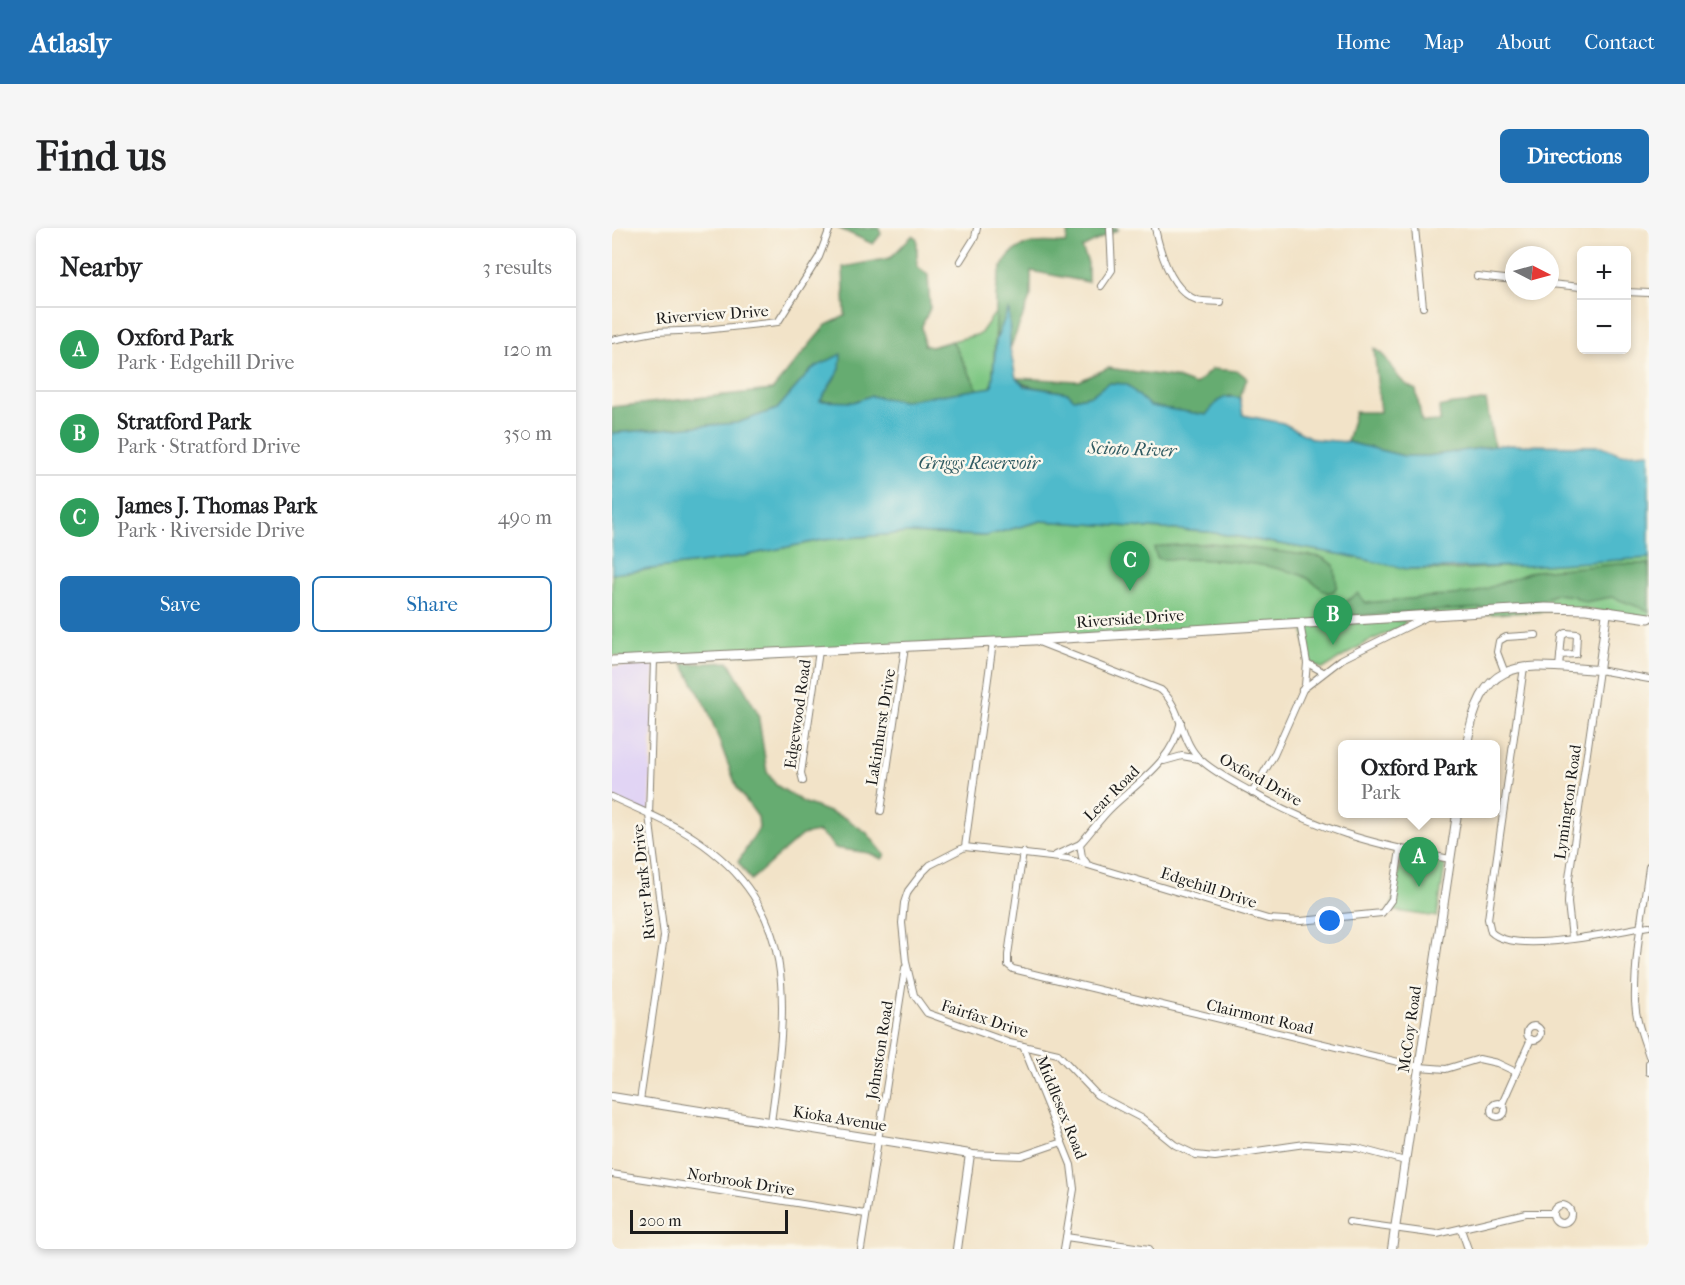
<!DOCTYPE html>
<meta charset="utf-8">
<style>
:root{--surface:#fff;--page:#f6f6f6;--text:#202124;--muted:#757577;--line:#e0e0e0;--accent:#1f6fb2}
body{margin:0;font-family:"IM FELL French Canon",serif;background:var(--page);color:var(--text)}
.controls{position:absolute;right:18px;top:18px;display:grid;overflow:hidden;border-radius:9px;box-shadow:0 3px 9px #0003}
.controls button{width:54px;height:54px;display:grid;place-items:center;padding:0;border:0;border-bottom:2px solid var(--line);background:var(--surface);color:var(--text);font:30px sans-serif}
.compass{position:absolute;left:893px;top:18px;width:54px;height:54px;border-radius:50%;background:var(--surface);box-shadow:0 3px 9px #0003;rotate:96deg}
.scale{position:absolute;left:18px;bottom:15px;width:158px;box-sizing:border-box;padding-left:6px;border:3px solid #1c1c1c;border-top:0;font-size:16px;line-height:21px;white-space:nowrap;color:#1c1c1c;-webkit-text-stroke:4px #fbf7ec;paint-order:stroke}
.you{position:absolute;left:718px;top:693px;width:21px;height:21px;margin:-15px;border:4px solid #fff;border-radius:50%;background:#1a73e8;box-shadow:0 0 0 9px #1a73e833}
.badge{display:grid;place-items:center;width:39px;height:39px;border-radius:50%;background:var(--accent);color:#fff;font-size:20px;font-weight:700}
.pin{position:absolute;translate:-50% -50px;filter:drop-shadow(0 2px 3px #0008)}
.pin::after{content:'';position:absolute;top:32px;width:21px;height:18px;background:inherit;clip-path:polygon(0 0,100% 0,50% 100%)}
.popup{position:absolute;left:726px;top:512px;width:162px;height:78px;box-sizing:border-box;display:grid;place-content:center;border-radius:9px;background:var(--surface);filter:drop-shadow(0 2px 4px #0005);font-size:20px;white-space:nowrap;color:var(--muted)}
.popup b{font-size:22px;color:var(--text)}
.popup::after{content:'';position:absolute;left:50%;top:100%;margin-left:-12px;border:12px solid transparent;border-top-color:var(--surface)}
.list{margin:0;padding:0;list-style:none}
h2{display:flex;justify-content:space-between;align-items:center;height:78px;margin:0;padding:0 24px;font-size:26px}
h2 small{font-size:20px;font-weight:400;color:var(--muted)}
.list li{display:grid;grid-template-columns:39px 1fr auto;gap:18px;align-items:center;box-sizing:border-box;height:84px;padding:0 24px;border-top:2px solid var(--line)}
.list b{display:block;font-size:22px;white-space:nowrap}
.list p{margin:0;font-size:20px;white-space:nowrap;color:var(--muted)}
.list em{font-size:20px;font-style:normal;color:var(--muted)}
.actions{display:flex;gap:12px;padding:18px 24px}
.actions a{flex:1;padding:14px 0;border:2px solid var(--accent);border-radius:9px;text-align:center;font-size:21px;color:var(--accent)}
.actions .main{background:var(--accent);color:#fff}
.map{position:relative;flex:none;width:1037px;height:1021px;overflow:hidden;border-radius:9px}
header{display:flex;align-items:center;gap:36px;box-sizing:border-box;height:84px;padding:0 30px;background:var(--accent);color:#fff}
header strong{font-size:28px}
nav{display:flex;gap:33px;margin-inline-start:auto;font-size:21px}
.intro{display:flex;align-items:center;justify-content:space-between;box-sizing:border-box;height:144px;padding:0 36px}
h1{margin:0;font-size:42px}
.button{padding:15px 27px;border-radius:9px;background:var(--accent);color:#fff;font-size:21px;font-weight:700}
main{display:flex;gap:36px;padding:0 36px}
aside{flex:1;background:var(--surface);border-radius:9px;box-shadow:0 3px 9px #0003}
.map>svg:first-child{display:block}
</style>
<header>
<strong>Atlasly</strong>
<nav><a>Home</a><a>Map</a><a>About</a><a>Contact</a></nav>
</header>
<div class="intro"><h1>Find us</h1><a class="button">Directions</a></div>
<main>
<aside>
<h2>Nearby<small>3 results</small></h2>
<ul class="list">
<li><span class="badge" style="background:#2e9e5b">A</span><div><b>Oxford Park</b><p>Park · Edgehill Drive</p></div><em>120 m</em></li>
<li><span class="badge" style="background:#2e9e5b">B</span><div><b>Stratford Park</b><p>Park · Stratford Drive</p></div><em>350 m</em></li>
<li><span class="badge" style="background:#2e9e5b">C</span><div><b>James J. Thomas Park</b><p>Park · Riverside Drive</p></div><em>490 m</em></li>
</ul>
<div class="actions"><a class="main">Save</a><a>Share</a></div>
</aside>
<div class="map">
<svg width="1037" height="1021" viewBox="0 0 1037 1021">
<rect width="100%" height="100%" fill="#fbf7ec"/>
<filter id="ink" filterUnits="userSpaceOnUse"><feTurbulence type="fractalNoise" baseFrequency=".0167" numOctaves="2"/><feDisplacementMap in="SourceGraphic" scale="12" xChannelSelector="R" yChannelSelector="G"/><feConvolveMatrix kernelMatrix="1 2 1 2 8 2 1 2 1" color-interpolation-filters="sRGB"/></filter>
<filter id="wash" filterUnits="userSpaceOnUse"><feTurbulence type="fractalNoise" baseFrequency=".008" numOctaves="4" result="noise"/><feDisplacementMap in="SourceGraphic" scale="24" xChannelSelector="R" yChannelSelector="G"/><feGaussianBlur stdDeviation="1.35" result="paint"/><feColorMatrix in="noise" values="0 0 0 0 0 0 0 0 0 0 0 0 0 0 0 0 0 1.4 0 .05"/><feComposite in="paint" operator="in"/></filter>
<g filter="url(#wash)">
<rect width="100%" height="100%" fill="#f2e3c8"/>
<!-- built -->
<path fill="#e1d4f4" d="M 42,437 L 37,587 L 0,569 L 0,439 Z"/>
<!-- green -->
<g fill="#7ec783" stroke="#4d7250" stroke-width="1.5">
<path d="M 385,82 L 380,159 L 366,162 L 340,113 L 368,106 Z"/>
<path d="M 429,293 L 597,304 L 732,327 L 795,341 L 840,342 L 1037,330 L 1037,390 L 974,381 L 21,432 L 0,427 L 0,346 L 117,331 L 210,312 L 296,305 L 374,308 Z"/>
<path d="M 794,392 L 790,399 L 755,414 L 711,441 L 697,434 L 692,404 L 698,398 Z"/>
<path d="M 797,627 L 824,631 L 833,637 L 825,689 L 777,682 L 781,675 L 789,632 Z"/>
</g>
<!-- forest -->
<g fill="#66ac71" stroke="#416446" stroke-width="1.5">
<path d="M 226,0 L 267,0 L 269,6 L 261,16 Z"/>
<path d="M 457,0 L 507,1 L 470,20 L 476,35 L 476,54 L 419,43 L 419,67 L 398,121 L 397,82 L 384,112 C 385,79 375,29 416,16 C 426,13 442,15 454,15 Z"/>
<path d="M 301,7 L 305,11 L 305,38 L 316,47 L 318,80 L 310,98 L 312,117 L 319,119 L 340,113 L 366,162 L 291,173 L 258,168 L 241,174 L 207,173 L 228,141 L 200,141 L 165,181 L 125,195 L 0,205 L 0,179 L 160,162 L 214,97 L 233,88 L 231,39 L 278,30 Z"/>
<path d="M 762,120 C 783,133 778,150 804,162 L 810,194 L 828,193 L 827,179 C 843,174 858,176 874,172 L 882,218 L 816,228 L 792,228 L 735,214 L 743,184 L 768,184 Z"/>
<path d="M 496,140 L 562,149 L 583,157 L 600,141 L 626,143 L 635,150 L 628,170 L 617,168 L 594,187 L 538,178 L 514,156 L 496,155 L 480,167 L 462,171 C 446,156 420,166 404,150 L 467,153 Z"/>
<path d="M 600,315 L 709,329 L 722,337 L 725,358 L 722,363 L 716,365 C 706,360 700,351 689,347 C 643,332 597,331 549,331 L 545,330 L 542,320 L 549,318 Z"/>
<path d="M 1007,336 L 1037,336 L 1037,383 L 1000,369 L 973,374 L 961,368 L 944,366 L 928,373 L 893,379 L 730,388 L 717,386 L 746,365 L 753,375 L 862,365 L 922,343 Z"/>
<path d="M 117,434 L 146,485 L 155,544 L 164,557 L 191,574 L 233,590 L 255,605 L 273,627 L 270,631 L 257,625 L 222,620 L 216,611 L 206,604 L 190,607 L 139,652 L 126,634 L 147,600 L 146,589 L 125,560 L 95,480 L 71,436 Z"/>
</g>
<!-- water -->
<path fill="#4fbacb" stroke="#366b74" stroke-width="1.5" d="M 397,80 L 398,121 L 404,150 L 413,158 L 456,165 L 462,171 L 480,167 L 496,155 L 514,156 L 538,178 L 594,187 C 605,173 609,166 628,170 L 631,187 L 671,195 L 701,211 L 735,214 L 792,228 L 816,228 L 890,217 L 990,218 L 1008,226 L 1037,224 L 1037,330 L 914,338 L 795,341 L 732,327 L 597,304 L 429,293 L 374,308 L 296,305 L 210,312 L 117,331 L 0,346 L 0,205 L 125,195 L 165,181 L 200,141 L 229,126 L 228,141 L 208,173 L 241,174 L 258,168 L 291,173 L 380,159 L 384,112 Z"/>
</g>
<g filter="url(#ink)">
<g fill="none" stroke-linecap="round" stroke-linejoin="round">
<!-- street casing -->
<g stroke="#878072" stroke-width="8">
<g id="street">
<path d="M 543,0 C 548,24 559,63 585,72 C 592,74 601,73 609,74"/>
<path d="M 803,0 L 811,79"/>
<path d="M 348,33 L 363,9 L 365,0"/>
<path d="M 865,48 L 902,52"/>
<path d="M 938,56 L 969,59"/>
<path d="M 489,58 L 500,42 L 498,0"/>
<path d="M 1014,64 L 1037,65"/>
<path d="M 0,112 L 42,104 L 92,102 L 166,94 L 207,29 L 218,0"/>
<path d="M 688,395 L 695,435 L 711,444"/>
<path d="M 424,413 L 549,462 C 571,481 568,514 589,532 C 602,544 620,553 636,562 C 706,602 759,616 838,631"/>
<path d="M 381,414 L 353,619 L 318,637 L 309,646 L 296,663 L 292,675 L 290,695 L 294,734 L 302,767 L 315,785 L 398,815 L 446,826 L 485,867 L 531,891 L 563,917 L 584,927 L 603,929 L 693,916 L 745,920 L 793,933"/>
<path d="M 912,439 L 876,691 L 879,704 C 903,728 1004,703 1037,698"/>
<path d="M 947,439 L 950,408 L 954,405 L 965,406 L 964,426 L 948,427"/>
<path d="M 893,445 L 885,424 L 887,413 L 894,409 L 924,407"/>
<path d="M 690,462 L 730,431 L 813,390"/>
<path d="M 552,533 L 570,528 L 587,531"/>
<path d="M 191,553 L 189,545 L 207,423"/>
<path d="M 640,565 L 662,527 L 693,457 L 695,435"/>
<path d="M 0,569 C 27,582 57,593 82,610 C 191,682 174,783 159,894"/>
<path d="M 269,583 L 293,419"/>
<path d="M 353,619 L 456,631 L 656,691 L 689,693 L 770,685 L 780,671 L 788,622"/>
<path d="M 411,624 L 396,727 L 396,737 L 401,741 L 807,839 L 834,841 L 867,831 L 885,835 L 904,844"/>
<path d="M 444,627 L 468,616"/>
<path d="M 474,634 L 470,629 L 468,616 C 479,604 489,589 501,578 C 529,552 561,532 569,493"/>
<path d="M 1037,639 C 1031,683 1022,729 1023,774 C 1024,793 1031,810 1037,828"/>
<path d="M 960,710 L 956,675 L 957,650 L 987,442 L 1037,451"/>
<circle cx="922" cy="805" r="7"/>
<path d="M 411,818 L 459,937 L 462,961 L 452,1021"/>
<path d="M 1037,835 L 1037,844"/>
<path d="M 28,873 L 52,708 L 37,587 L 42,432"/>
<circle cx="886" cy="882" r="7"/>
<path d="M 890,876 L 919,811"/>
<path d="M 358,926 L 409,928 L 450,914"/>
<path d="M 0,946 L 254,986"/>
<circle cx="950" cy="986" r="9"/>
<path d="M 737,994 L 825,1006 L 914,985 L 941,985"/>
<path d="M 849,1001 L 856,1021"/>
<path d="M 454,1009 L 537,1021"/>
<path d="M 249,1021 L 293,740"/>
</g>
</g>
<!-- secondary casing -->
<g stroke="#878072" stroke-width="10">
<g id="secondary">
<path d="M 855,516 C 870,424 911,437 987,442 L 995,383"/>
<path d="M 0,869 L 358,926 L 345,1021"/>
<path d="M 780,1021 L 845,586"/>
</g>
</g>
<!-- primary casing -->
<g stroke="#878072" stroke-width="11">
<path id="primary" d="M 0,433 L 421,412 L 933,380 L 974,381 L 1037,390"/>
</g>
<!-- street -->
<use href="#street" stroke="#fff" stroke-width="6"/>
<!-- secondary -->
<use href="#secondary" stroke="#fff" stroke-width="8"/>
<!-- primary -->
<use href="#primary" stroke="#fff" stroke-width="9"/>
</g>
</g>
<g text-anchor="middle" stroke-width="5" stroke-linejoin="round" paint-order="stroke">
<!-- street labels -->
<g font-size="16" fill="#1c1c1c" stroke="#fbf7ec">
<text transform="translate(100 86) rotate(-4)" y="6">Riverview Drive</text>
<text transform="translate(518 390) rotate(-4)" y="6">Riverside Drive</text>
<text transform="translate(185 486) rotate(-82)" y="6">Edgewood Road</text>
<text transform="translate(268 499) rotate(-81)" y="6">Lakinhurst Drive</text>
<text transform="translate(649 551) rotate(29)" y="6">Oxford Drive</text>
<text transform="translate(499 565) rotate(-45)" y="6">Lear Road</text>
<text transform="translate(955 574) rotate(-82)" y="6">Lymington Road</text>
<text transform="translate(31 654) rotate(-96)" y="6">River Park Drive</text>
<text transform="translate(597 659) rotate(18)" y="6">Edgehill Drive</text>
<text transform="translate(648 788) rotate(13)" y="6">Clairmont Road</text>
<text transform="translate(373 790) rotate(18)" y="6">Fairfax Drive</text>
<text transform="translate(797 801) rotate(-82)" y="6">McCoy Road</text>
<text transform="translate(267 822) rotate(-81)" y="6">Johnston Road</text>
<text transform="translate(450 879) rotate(68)" y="6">Middlesex Road</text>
<text transform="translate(228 890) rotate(9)" y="6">Kioka Avenue</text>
<text transform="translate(129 953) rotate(9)" y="6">Norbrook Drive</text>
</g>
<!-- water labels -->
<g font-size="18" font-style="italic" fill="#305b62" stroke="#fbf7ec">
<text transform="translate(520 221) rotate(2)" y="6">Scioto River</text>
<text x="367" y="241">Griggs Reservoir</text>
</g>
</g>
</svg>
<div class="controls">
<button>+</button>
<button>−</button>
</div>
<svg class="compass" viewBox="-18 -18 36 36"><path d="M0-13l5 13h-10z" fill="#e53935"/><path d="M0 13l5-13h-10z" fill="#757577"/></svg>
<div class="scale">200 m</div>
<div class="you"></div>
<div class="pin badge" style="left:807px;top:659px;background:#2e9e5b">A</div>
<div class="popup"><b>Oxford Park</b>Park</div>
<div class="pin badge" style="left:721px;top:417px;background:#2e9e5b">B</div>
<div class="pin badge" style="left:518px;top:363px;background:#2e9e5b">C</div>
</div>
</main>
